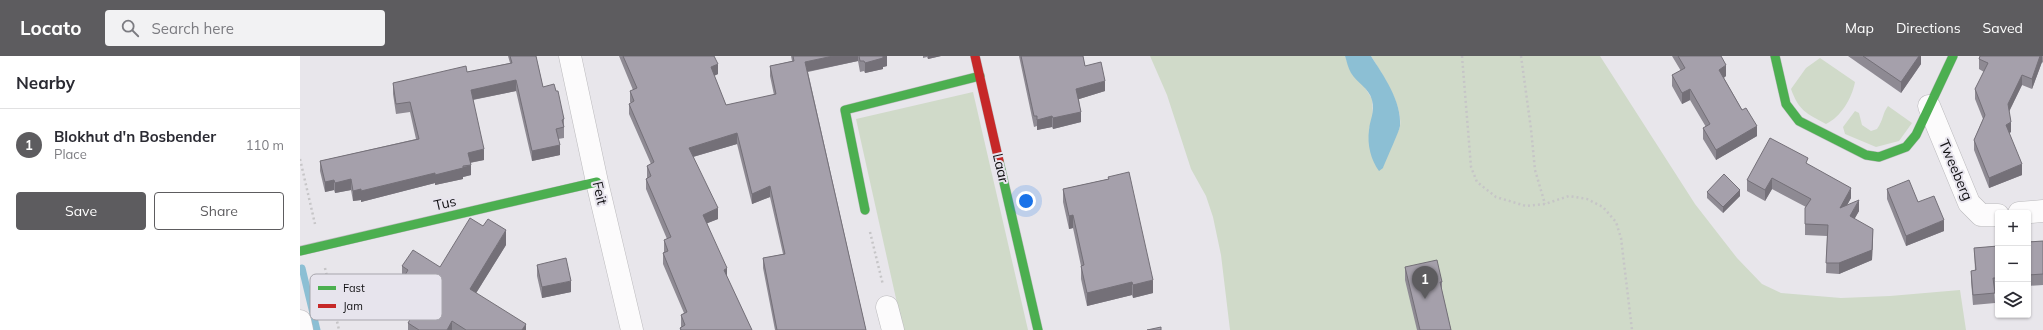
<!DOCTYPE html>
<meta charset="utf-8">
<style>
:root{--surface:#fff;--page:#f2f2f3;--text:#2b2b33;--muted:#7c7c81;--line:#e1e1e2;--accent:#5d5c5f}
body{margin:0;font-family:Mulish,sans-serif;background:var(--page);color:var(--text)}
.controls{position:absolute;right:12px;bottom:12px;display:grid;overflow:hidden;border-radius:4px;box-shadow:0 1px 3px #0004}
.controls button{width:36px;height:36px;display:grid;place-items:center;padding:0;border:0;border-bottom:1px solid var(--line);background:var(--surface);color:var(--text);font:20px sans-serif}
.you{position:absolute;left:726px;top:145px;width:14px;height:14px;margin:-10px;border:3px solid #fff;border-radius:50%;background:#1a73e8;box-shadow:0 0 0 6px #1a73e833}
.badge{display:grid;place-items:center;width:26px;height:26px;border-radius:50%;background:var(--accent);color:#fff;font-size:13px;font-weight:700}
.pin{position:absolute;translate:-50% -33px;filter:drop-shadow(0 1px 2px #0008)}
.pin::after{content:'';position:absolute;top:21px;width:14px;height:12px;background:inherit;clip-path:polygon(0 0,100% 0,50% 100%)}
.list{margin:0;padding:0;list-style:none}
h2{display:flex;justify-content:space-between;align-items:center;height:52px;margin:0;padding:0 16px;font-size:17px}
h2 small{font-size:13px;font-weight:400;color:var(--muted)}
.list li{display:grid;grid-template-columns:26px 1fr auto;gap:12px;align-items:center;box-sizing:border-box;height:72px;padding:0 16px;border-top:1px solid var(--line)}
.list b{display:block;font-size:15px;white-space:nowrap}
.list p{margin:0;font-size:13px;white-space:nowrap;color:var(--muted)}
.list em{font-size:13px;font-style:normal;color:var(--muted)}
.actions{display:flex;gap:8px;padding:12px 16px}
.actions a{flex:1;padding:9px 0;border:1px solid var(--accent);border-radius:4px;text-align:center;font-size:14px;color:var(--accent)}
.actions .main{background:var(--accent);color:#fff}
.icon{flex:none;width:22px;height:22px;fill:none;stroke:currentColor;stroke-width:2;stroke-linecap:round;stroke-linejoin:round}
.map{position:relative;flex:none;width:1743px;height:274px;overflow:hidden}
header{display:flex;align-items:center;gap:24px;box-sizing:border-box;height:56px;padding:0 20px;background:var(--accent);color:#fff}
header strong{font-size:19px}
nav{display:flex;gap:22px;margin-inline-start:auto;font-size:14px}
.search{width:280px;height:36px;background:var(--page);display:flex;align-items:center;gap:10px;box-sizing:border-box;padding:0 14px;border-radius:4px;color:var(--muted);font-size:15px}
main{display:flex}
aside{flex:1;background:var(--surface)}
.map>svg:first-child{display:block}
</style>
<header>
<strong>Locato</strong>
<div class="search"><svg class="icon" aria-label="search" viewBox="0 0 24 24"><circle cx="10" cy="10" r="6"/><path d="M15 15l6 6"/></svg>Search here</div>
<nav><a>Map</a><a>Directions</a><a>Saved</a></nav>
</header>
<main>
<aside>
<h2>Nearby<small></small></h2>
<ul class="list">
<li><span class="badge">1</span><div><b>Blokhut d'n Bosbender</b><p>Place</p></div><em>110 m</em></li>
</ul>
<div class="actions"><a class="main">Save</a><a>Share</a></div>
</aside>
<div class="map">
<svg width="1743" height="274" viewBox="0 0 1743 274">
<rect width="100%" height="100%" fill="#e8e6eb"/>
<!-- green -->
<g fill="#d0dac9">
<path d="M 850,0 L 1045,0 L 1052,18 L 1064,30 L 1072,43 L 1073,61 L 1069,73 L 1093,84 C 1095,80 1099,75 1100,70 C 1103,49 1082,18 1071,0 L 1300,0 L 1395,148 L 1437,202 L 1462,228 L 1481,237 L 1541,242 L 1590,240 L 1660,234 L 1666,274 L 930,274 L 921,199 L 913,161 L 906,140 L 891,113 L 867,39 Z"/>
<path d="M 1520,2 L 1555,26 C 1552,42 1541,61 1526,68 C 1506,57 1499,55 1491,33 L 1506,12 Z"/>
<path d="M 673,36 L 728,274 L 603,274 L 556,63 Z"/>
<path d="M 1588,50 L 1612,67 L 1599,85 L 1576,91 L 1545,78 L 1543,71 L 1555,55 L 1559,57 L 1562,69 L 1571,75 L 1577,73 C 1584,63 1582,58 1588,50 Z"/>
</g>
<!-- water -->
<path fill="#8cbfd4" d="M 1045,0 L 1071,0 C 1083,19 1102,45 1100,70 C 1099,76 1086,104 1083,112 L 1079,115 C 1071,104 1067,89 1069,74 C 1070,63 1075,57 1072,44 C 1069,32 1057,27 1051,17 C 1048,12 1047,6 1045,0 Z"/>
<g fill="none" stroke-linecap="round" stroke-linejoin="round">
<!-- stream -->
<path stroke="#8cbfd4" stroke-width="7" d="M 2,212 L 17,274"/>
<!-- street casing -->
<g stroke="#bcbbbe" stroke-width="23">
<g id="street">
<path d="M 270,0 L 297,126 L 332,274"/>
<path d="M 1629,50 L 1669,147 L 1681,159 L 1698,159"/>
<path d="M 1719,157 L 1743,155"/>
<path d="M 587,251 L 593,274"/>
<path d="M 0,265 L 2,274"/>
</g>
</g>
<!-- fast casing -->
<g stroke="#bcbbbe" stroke-width="10">
<g id="fast">
<path d="M 1475,0 L 1486,48 L 1499,65 L 1566,99 L 1579,101 L 1606,91 L 1616,79 L 1653,0"/>
<path d="M 699,105 L 738,274"/>
<path d="M 565,154 L 545,54 L 680,20"/>
<path d="M 0,195 L 297,126"/>
</g>
</g>
<!-- jam casing -->
<g stroke="#bcbbbe" stroke-width="10">
<path id="jam" d="M 675,0 L 699,105"/>
</g>
<!-- path -->
<g stroke="#c6c5c7" stroke-width="2.5" stroke-dasharray="2 3" stroke-linecap="butt">
<path d="M 1162,0 L 1171,111 L 1177,126 L 1196,141 L 1226,150 L 1245,148 L 1269,140 L 1287,143 L 1303,151 L 1316,166 L 1321,182 L 1332,274"/>
<path d="M 1221,0 L 1231,73 L 1235,114 L 1245,148"/>
<path d="M 0,103 L 15,168"/>
<path d="M 570,176 L 583,229"/>
<path d="M 25,212 L 39,274"/>
</g>
<!-- street -->
<use href="#street" stroke="#fcfbfc" stroke-width="22"/>
<!-- fast -->
<use href="#fast" stroke="#4caf50" stroke-width="9"/>
<!-- jam -->
<use href="#jam" stroke="#c62828" stroke-width="9"/>
</g>
<!-- wall -->
<g fill="#8e8a93">
<path d="M 208,0 L 236,0 L 243,31 L 256,35 L 264,63 L 264,82 L 258,83 L 260,99 L 232,105 L 216,35 L 173,44 L 184,104 L 170,107 L 171,119 L 163,121 L 163,123 L 135,129 L 135,127 L 61,146 L 61,144 L 53,145 L 51,134 L 35,137 L 34,134 L 25,136 L 20,115 L 20,105 L 116,83 L 110,56 L 96,58 L 93,38 L 93,27 L 167,16 L 210,7 Z"/>
<path d="M 319,0 L 414,0 L 418,18 L 414,20 L 426,49 L 474,39 L 470,20 L 470,10 L 492,5 L 491,0 L 587,0 L 587,10 L 583,11 L 583,13 L 565,17 L 564,15 L 560,16 L 558,5 L 508,16 L 566,274 L 475,274 L 463,212 L 463,202 L 483,198 L 470,141 L 452,148 L 437,88 L 393,101 L 418,163 L 407,167 L 427,221 L 452,274 L 380,274 L 380,272 L 381,271 L 381,259 L 384,257 L 363,208 L 363,197 L 364,196 L 364,184 L 367,183 L 346,133 L 346,123 L 347,122 L 347,110 L 351,108 L 329,58 L 329,48 L 331,47 L 330,46 L 330,35 L 333,34 Z"/>
<path d="M 623,0 L 641,0 L 628,3 L 627,1 L 623,2 Z"/>
<path d="M 719,0 L 783,0 L 785,10 L 805,35 L 779,43 L 781,66 L 753,73 L 752,71 L 737,74 L 737,70 L 734,71 Z"/>
<path d="M 1372,0 L 1421,0 L 1426,20 L 1424,22 L 1457,80 L 1416,104 L 1403,83 L 1403,72 L 1406,71 L 1390,44 L 1382,48 L 1372,30 L 1372,19 L 1381,15 Z"/>
<path d="M 1548,0 L 1621,0 L 1621,8 L 1601,37 Z"/>
<path d="M 1680,0 L 1743,0 L 1743,7 L 1742,6 L 1732,33 L 1722,29 L 1709,55 L 1711,76 L 1709,77 L 1722,119 L 1689,132 L 1674,94 L 1674,84 L 1683,63 L 1675,43 L 1675,33 L 1684,16 L 1679,13 L 1679,3 Z"/>
<path d="M 1508,108 L 1551,142 L 1547,149 L 1559,155 L 1554,163 L 1573,184 L 1572,204 L 1539,218 L 1526,217 L 1527,180 L 1505,179 L 1505,152 L 1506,151 L 1472,133 L 1465,145 L 1447,135 L 1447,124 Z"/>
<path d="M 808,121 L 853,237 L 833,242 L 832,239 L 787,250 L 781,223 L 781,210 L 773,172 L 769,173 L 763,146 L 763,133 L 808,123 Z"/>
<path d="M 1587,133 L 1618,146 L 1644,175 L 1606,190 L 1587,143 Z"/>
<path d="M 1407,136 L 1440,140 L 1423,157 L 1407,142 Z"/>
<path d="M 1743,185 L 1743,229 L 1728,230 L 1728,186 Z"/>
<path d="M 206,189 L 176,237 L 226,274 L 108,274 L 108,267 L 116,254 L 99,243 L 99,229 L 102,224 L 102,210 L 140,211 Z"/>
<path d="M 1698,190 L 1698,232 L 1694,233 L 1695,247 L 1673,249 L 1671,225 L 1671,215 L 1675,214 L 1674,192 Z"/>
<path d="M 237,209 L 271,236 L 242,242 L 237,220 Z"/>
<path d="M 1105,211 L 1142,226 L 1142,235 L 1151,274 L 1117,274 L 1105,224 Z"/>
</g>
<!-- shaded-wall -->
<g fill="#747078">
<path d="M 533,0 L 558,0 L 558,5 L 505,16 L 505,6 Z"/>
<path d="M 584,0 L 587,0 L 587,10 L 583,11 L 583,13 L 565,17 L 565,7 Z"/>
<path d="M 628,0 L 641,0 L 628,3 Z"/>
<path d="M 1619,0 L 1621,0 L 1621,8 L 1601,37 L 1601,26 Z"/>
<path d="M 1740,0 L 1742,0 L 1742,6 L 1732,33 L 1732,23 Z"/>
<path d="M 418,8 L 418,18 L 411,21 L 411,11 Z"/>
<path d="M 1426,9 L 1426,20 L 1419,24 L 1419,14 Z"/>
<path d="M 1722,19 L 1722,29 L 1708,58 L 1708,48 Z"/>
<path d="M 216,24 L 216,35 L 171,44 L 171,34 Z"/>
<path d="M 805,25 L 805,35 L 776,44 L 776,33 Z"/>
<path d="M 1390,33 L 1390,44 L 1382,48 L 1382,37 Z"/>
<path d="M 781,56 L 781,66 L 753,73 L 753,62 Z"/>
<path d="M 752,60 L 752,71 L 737,74 L 737,64 Z"/>
<path d="M 1711,66 L 1711,76 L 1706,79 L 1706,69 Z"/>
<path d="M 1457,70 L 1457,80 L 1416,104 L 1416,94 Z"/>
<path d="M 437,77 L 437,88 L 389,102 L 389,92 Z"/>
<path d="M 260,89 L 260,99 L 232,105 L 232,95 Z"/>
<path d="M 184,93 L 184,104 L 168,107 L 168,97 Z"/>
<path d="M 1722,108 L 1722,119 L 1689,132 L 1689,122 Z"/>
<path d="M 171,109 L 171,119 L 163,121 L 163,123 L 135,129 L 135,119 Z"/>
<path d="M 135,117 L 135,127 L 61,146 L 61,135 Z"/>
<path d="M 1472,122 L 1472,133 L 1465,145 L 1465,134 Z"/>
<path d="M 51,123 L 51,134 L 35,137 L 35,127 Z"/>
<path d="M 34,124 L 34,134 L 25,136 L 25,126 Z"/>
<path d="M 470,130 L 470,141 L 452,148 L 452,138 Z"/>
<path d="M 1551,132 L 1551,142 L 1540,162 L 1540,152 Z"/>
<path d="M 61,133 L 61,144 L 53,145 L 53,135 Z"/>
<path d="M 1440,134 L 1440,140 L 1423,157 L 1423,151 Z"/>
<path d="M 1559,144 L 1559,155 L 1550,171 L 1550,160 Z"/>
<path d="M 418,152 L 418,163 L 403,169 L 403,159 Z"/>
<path d="M 773,159 L 773,172 L 769,173 L 769,160 Z"/>
<path d="M 1644,164 L 1644,175 L 1606,190 L 1606,180 Z"/>
<path d="M 1573,173 L 1572,204 L 1539,218 L 1539,207 Z"/>
<path d="M 206,174 L 206,189 L 170,247 L 170,233 Z"/>
<path d="M 427,212 L 427,222 L 424,214 Z"/>
<path d="M 853,224 L 853,237 L 833,242 L 833,229 Z"/>
<path d="M 271,225 L 271,236 L 242,242 L 242,231 Z"/>
<path d="M 832,226 L 832,239 L 787,250 L 787,237 Z"/>
<path d="M 152,265 L 152,274 L 147,274 Z"/>
<path d="M 226,268 L 226,274 L 222,274 Z"/>
</g>
<!-- building -->
<g fill="#a5a0ab" stroke="#747078">
<path d="M 210,0 L 236,0 L 243,31 L 254,28 L 256,35 L 258,35 L 264,63 L 262,64 L 264,71 L 256,73 L 260,89 L 232,95 L 216,24 L 171,34 L 184,93 L 168,97 L 171,109 L 163,110 L 163,112 L 135,119 L 135,117 L 61,135 L 61,133 L 53,135 L 51,123 L 35,127 L 34,124 L 25,126 L 20,105 L 119,83 L 110,46 L 96,48 L 93,27 L 166,10 L 167,16 L 212,7 Z"/>
<path d="M 323,0 L 414,0 L 418,8 L 411,11 L 426,49 L 476,38 L 470,10 L 494,5 L 493,0 L 533,0 L 505,6 L 566,274 L 477,274 L 463,202 L 485,198 L 470,130 L 452,138 L 437,77 L 389,92 L 418,152 L 403,159 L 427,212 L 424,214 L 452,274 L 381,274 L 380,272 L 385,269 L 381,259 L 387,256 L 363,197 L 368,195 L 364,184 L 371,181 L 346,123 L 351,120 L 347,110 L 354,106 L 329,48 L 334,45 L 330,35 L 337,32 Z"/>
<path d="M 559,0 L 584,0 L 583,0 L 583,2 L 565,7 L 564,5 L 560,5 Z"/>
<path d="M 721,0 L 783,0 L 785,10 L 801,6 L 805,25 L 776,33 L 781,56 L 753,62 L 752,60 L 737,64 L 737,60 L 734,60 Z"/>
<path d="M 1378,0 L 1421,0 L 1426,9 L 1419,14 L 1442,54 L 1446,52 L 1457,70 L 1416,94 L 1403,72 L 1410,68 L 1390,33 L 1382,37 L 1372,19 L 1385,12 Z"/>
<path d="M 1563,0 L 1619,0 L 1601,26 Z"/>
<path d="M 1680,0 L 1740,0 L 1732,23 L 1722,19 L 1708,48 L 1711,66 L 1706,69 L 1722,108 L 1689,122 L 1674,84 L 1685,59 L 1675,33 L 1688,7 L 1679,3 Z"/>
<path d="M 1470,82 L 1508,102 L 1506,107 L 1551,132 L 1540,152 L 1559,144 L 1550,160 L 1573,173 L 1572,194 L 1539,207 L 1526,207 L 1528,169 L 1505,168 L 1505,152 L 1511,143 L 1472,122 L 1465,134 L 1447,124 Z"/>
<path d="M 829,116 L 853,224 L 833,229 L 832,226 L 787,237 L 781,210 L 784,209 L 773,159 L 769,160 L 763,133 L 809,123 L 808,121 Z"/>
<path d="M 1424,118 L 1440,134 L 1423,151 L 1407,136 Z"/>
<path d="M 1609,124 L 1618,146 L 1634,140 L 1644,164 L 1606,180 L 1587,133 Z"/>
<path d="M 170,162 L 183,170 L 188,163 L 206,174 L 170,233 L 226,268 L 222,274 L 166,274 L 152,265 L 147,274 L 119,274 L 108,267 L 122,244 L 99,229 L 108,214 L 102,210 L 113,194 L 140,211 Z"/>
<path d="M 1743,185 L 1743,218 L 1728,219 L 1728,186 Z"/>
<path d="M 1698,190 L 1698,222 L 1693,222 L 1695,237 L 1673,239 L 1671,215 L 1676,214 L 1674,192 Z"/>
<path d="M 266,202 L 271,225 L 242,231 L 237,209 Z"/>
<path d="M 1137,204 L 1142,226 L 1140,226 L 1151,274 L 1120,274 L 1105,211 Z"/>
<path d="M 861,271 L 861,274 L 847,274 Z"/>
</g>
<g text-anchor="middle" stroke-width="4" stroke-linejoin="round" paint-order="stroke">
<!-- street labels -->
<g font-size="14" fill="#121114" stroke="#e7e4ed">
<text transform="translate(701 112) rotate(77)" y="5">Laar</text>
<text transform="translate(1656 114) rotate(67)" y="5">Tweeberg</text>
<text transform="translate(300 137) rotate(77)" y="5">Feit</text>
<text transform="translate(145 147) rotate(-13)" y="5">Tus</text>
</g>
</g>
<!-- legend -->
<rect x="10" y="218" width="132" height="46" rx="6" fill="#e7e4ed" stroke="#a7a5ac" stroke-width="1"/>
<rect x="18" y="230" width="18" height="4" fill="#4caf50"/>
<rect x="18" y="248" width="18" height="4" fill="#c62828"/>
<g font-size="11" fill="#121114">
<text x="43" y="236">Fast</text>
<text x="43" y="254">Jam</text>
</g>
</svg>
<div class="controls">
<button>+</button>
<button>−</button>
<button><svg class="icon" aria-label="layers" viewBox="0 0 24 24"><path d="M12 4l9 5-9 5-9-5zM3 14l9 5 9-5"/></svg></button>
</div>
<div class="you"></div>
<div class="pin badge" style="left:1125px;top:243px">1</div>
</div>
</main>
